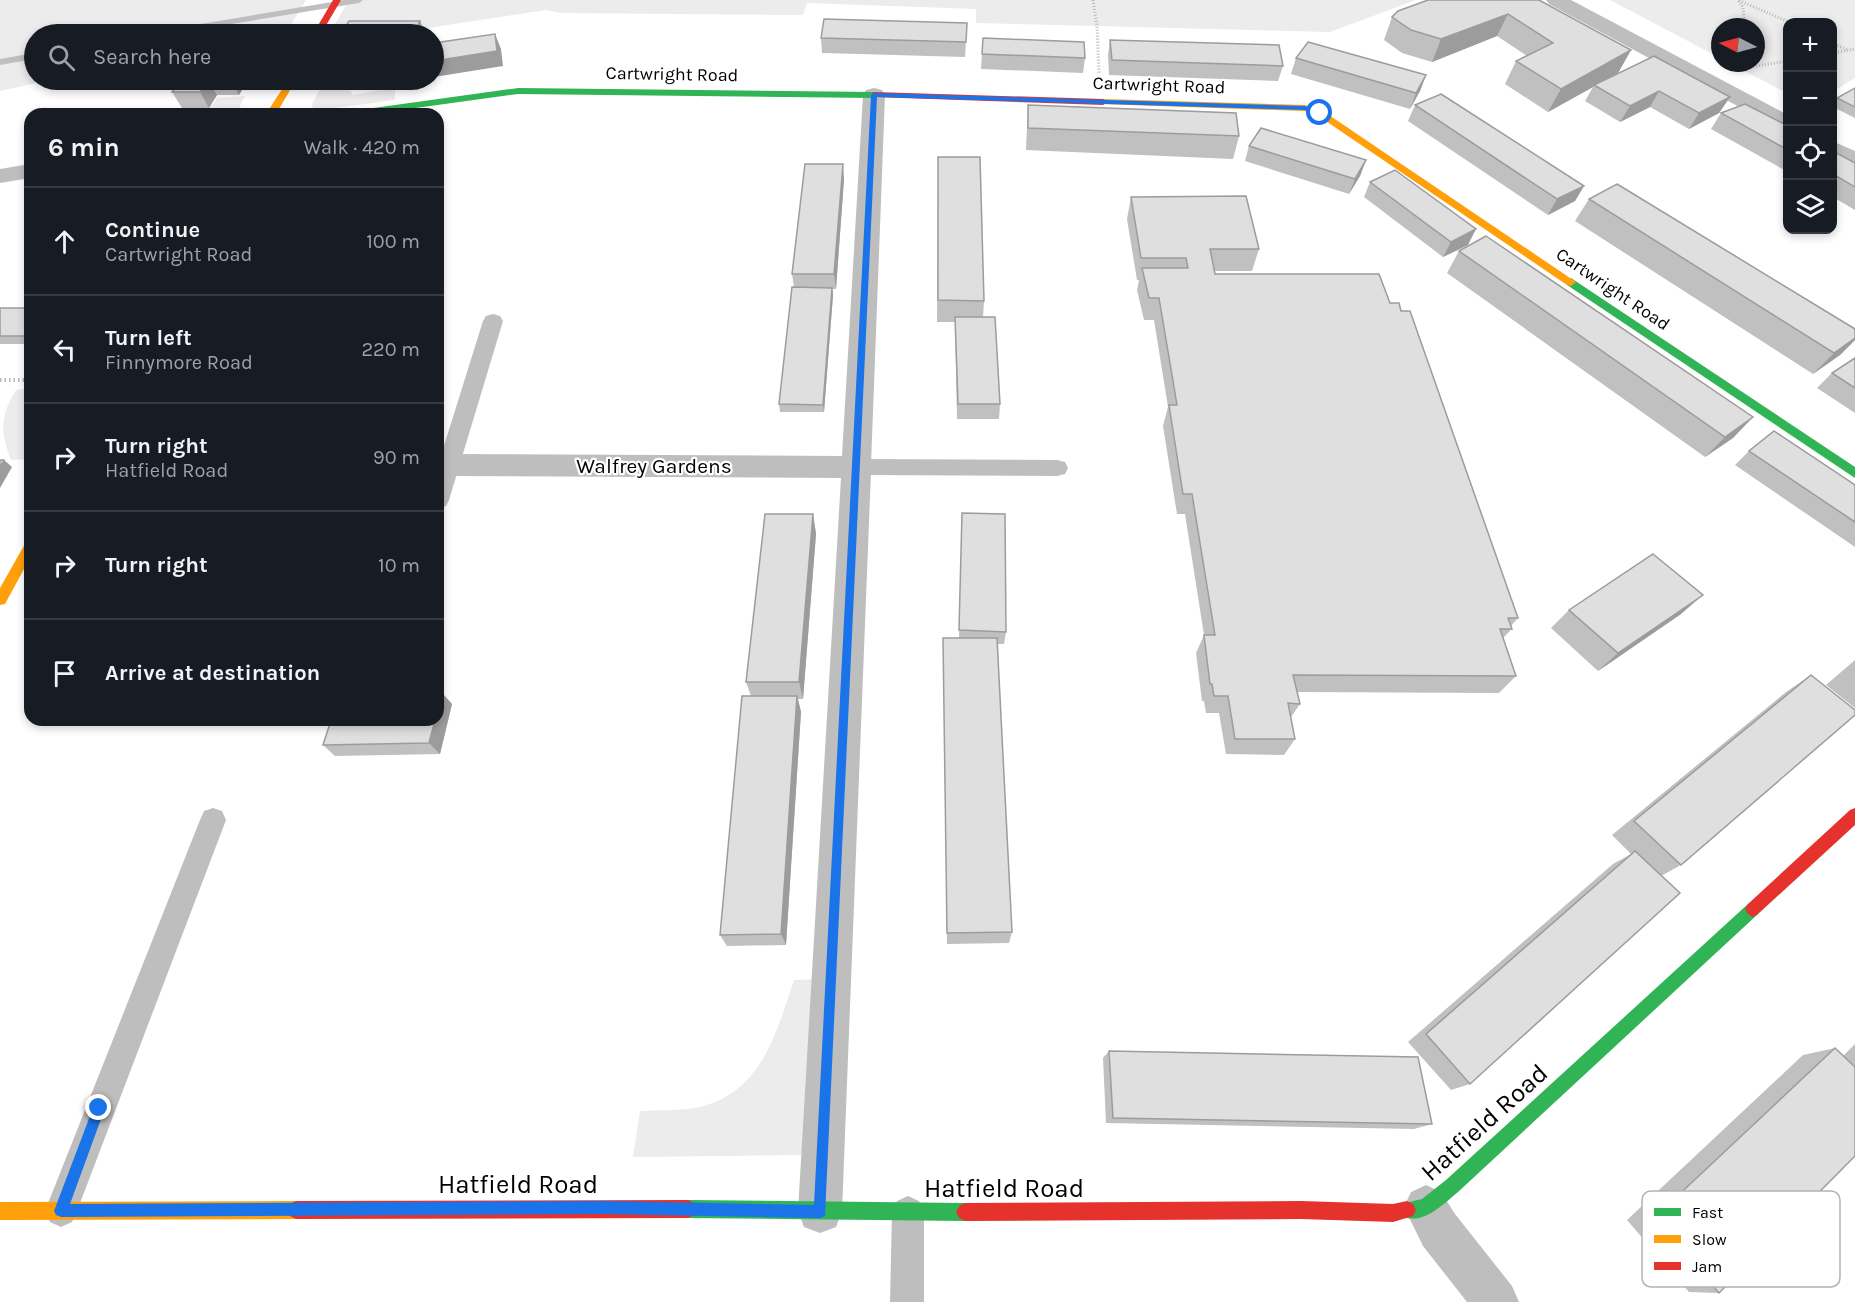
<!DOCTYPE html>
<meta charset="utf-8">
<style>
:root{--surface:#171b24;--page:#242831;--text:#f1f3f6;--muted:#9ea1a6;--line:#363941}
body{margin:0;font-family:Karla,sans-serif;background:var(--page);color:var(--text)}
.controls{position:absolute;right:18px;top:18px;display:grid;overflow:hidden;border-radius:12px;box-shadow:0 3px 9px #0003}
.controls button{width:54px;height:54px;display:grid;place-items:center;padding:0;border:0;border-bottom:2px solid var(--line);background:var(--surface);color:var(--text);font:30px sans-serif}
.compass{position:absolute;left:1711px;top:18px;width:54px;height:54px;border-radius:50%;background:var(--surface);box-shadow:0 3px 9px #0003;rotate:276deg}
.stop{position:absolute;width:18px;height:18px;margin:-14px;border:4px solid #1a73e8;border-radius:50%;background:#fff}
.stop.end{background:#1a73e8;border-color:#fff;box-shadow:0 2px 6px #0008}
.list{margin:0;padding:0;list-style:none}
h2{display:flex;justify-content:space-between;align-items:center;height:78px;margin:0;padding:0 24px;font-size:26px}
h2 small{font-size:20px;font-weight:400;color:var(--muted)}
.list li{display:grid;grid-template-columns:39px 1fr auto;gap:18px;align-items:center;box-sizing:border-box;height:108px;padding:0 24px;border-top:2px solid var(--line)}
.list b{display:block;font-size:22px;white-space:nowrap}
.list p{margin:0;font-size:20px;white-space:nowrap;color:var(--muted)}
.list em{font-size:20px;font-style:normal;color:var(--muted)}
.icon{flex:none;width:33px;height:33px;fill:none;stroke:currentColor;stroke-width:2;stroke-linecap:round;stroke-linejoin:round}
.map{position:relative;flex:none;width:1855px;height:1302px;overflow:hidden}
.search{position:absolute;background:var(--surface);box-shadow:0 3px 9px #0003;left:24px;top:24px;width:420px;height:66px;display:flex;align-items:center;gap:15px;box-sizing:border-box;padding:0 21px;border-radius:33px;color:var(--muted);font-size:22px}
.panel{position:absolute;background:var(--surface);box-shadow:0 3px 9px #0003;left:24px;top:108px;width:420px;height:618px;border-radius:18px}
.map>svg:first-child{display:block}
</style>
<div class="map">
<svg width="1855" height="1302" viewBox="0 0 1855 1302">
<rect width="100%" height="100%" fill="#fff"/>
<!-- green -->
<g fill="#ececec">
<path d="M 0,0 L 306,0 L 286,33 L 279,34 L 34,34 L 34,80 L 50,80 L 0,91 Z"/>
<path d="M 349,0 L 1416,0 L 1330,32 L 976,23 L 976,9 L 807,3 L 803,15 L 561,13 L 546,10 L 408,31 L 331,31 Z"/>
<path d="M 1610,0 L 1855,0 L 1855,78 L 1833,91 L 1832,22 L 1788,22 L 1787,93 L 1729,63 L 1756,63 L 1756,27 L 1720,27 L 1720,58 Z"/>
<path d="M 325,80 L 353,80 L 349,88 L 353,95 L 395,87 L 395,100 L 320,110 L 313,109 L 312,104 Z"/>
<path d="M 245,96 L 236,114 L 206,114 L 217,98 Z"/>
<path d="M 30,388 L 30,459 L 11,460 C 0,432 0,416 16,390 Z"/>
<path d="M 825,979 L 813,1147 L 800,1155 L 633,1157 L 640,1111 C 659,1110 681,1111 700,1107 C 762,1091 776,1034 794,980 Z"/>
</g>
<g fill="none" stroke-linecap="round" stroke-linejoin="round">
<!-- stream -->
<g fill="#bfbfbf" fill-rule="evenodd">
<path d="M 344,0 L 363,0 L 359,3 L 171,34 L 155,34 L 159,31 Z"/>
<path d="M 34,53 L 34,59 L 0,65 L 0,59 Z"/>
</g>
<!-- path-far1 -->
<g stroke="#b9b9b9" stroke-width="3" stroke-dasharray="1 2" stroke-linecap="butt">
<path d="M 1093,0 L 1097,26 L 1099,73"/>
<path d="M 1745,27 L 1743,7 L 1738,0 L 1789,22"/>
<path d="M 1832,43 L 1848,50"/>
<path d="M 1832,53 L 1855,49"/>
<path d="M 1750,67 L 1788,61"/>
</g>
<!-- path -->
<path stroke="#b9b9b9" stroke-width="4" stroke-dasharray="1.5 3" stroke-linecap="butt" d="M 0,380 L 30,380"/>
<!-- lane -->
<g fill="#bebebe" fill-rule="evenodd">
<path d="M 493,314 L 500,316 L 503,321 L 449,500 L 446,506 L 438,509 L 438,465 L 483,321 L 486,316 Z"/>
<path d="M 858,459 L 1057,460 L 1065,462 L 1068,468 L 1065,474 L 1057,476 L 858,475 L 850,473 L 847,467 L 850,461 Z"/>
<path d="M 213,808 L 222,811 L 226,820 L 77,1211 L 72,1222 L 61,1227 L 50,1222 L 45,1211 L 200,820 L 204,811 Z"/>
<path d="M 908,1196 L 919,1201 L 924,1212 L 924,1302 L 890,1302 L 892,1212 L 897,1201 Z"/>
</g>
<!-- street -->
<g fill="#bebebe" fill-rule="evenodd">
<path d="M 1546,0 L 1571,0 L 1788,115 L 1788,131 L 1780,129 L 1549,4 Z"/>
<path d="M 874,88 L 882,90 L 885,95 L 871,464 L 873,467 L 871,471 L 842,1211 L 836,1227 L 820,1233 L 804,1227 L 798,1211 L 841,478 L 449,476 L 439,473 L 438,458 L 449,454 L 842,456 L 863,95 L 866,90 Z"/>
<path d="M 1832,141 L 1855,151 L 1855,167 L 1832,158 Z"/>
<path d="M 30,164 L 30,178 L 0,183 L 0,169 Z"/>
<path d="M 1426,1185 L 1441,1192 L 1455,1214 L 1512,1286 L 1519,1302 L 1467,1302 L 1423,1246 L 1404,1207 L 1411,1192 Z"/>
</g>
<!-- fast -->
<g fill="#30b455" fill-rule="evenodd">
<path d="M 518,88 L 875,92 L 880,95 L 875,98 L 518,94 L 372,114 L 347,114 L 352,111 Z"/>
<path d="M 1571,278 L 1855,467 L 1855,478 L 1567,285 L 1566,282 Z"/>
<path d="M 1753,901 L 1758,904 L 1761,909 L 1758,914 L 1458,1192 C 1442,1205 1423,1226 1401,1216 L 1398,1210 L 1401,1204 L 1422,1199 L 1446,1180 L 1748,904 Z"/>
<path d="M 688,1200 L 965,1203 L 971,1206 L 974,1212 L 971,1218 L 965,1221 L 688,1218 L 682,1215 L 679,1209 L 682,1203 Z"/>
</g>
<!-- slow -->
<g fill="#ff9f0a" fill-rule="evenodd">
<path d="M 288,80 L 296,80 L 276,114 L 266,114 Z"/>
<path d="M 1103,99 L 1305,105 L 1323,111 L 1576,282 L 1571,286 L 1567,285 L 1317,115 L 1304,111 L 1100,104 L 1100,100 Z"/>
<path d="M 30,541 L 30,558 L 5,604 L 0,605 L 0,588 L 26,542 Z"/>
<path d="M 296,1201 L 302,1204 L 305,1210 L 302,1216 L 296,1219 L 0,1220 L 0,1202 Z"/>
</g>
<!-- jam -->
<g fill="#e5322d" fill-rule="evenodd">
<path d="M 333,0 L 341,0 L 321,34 L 313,34 Z"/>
<path d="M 875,92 L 1103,99 L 1108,102 L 1103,105 L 872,97 L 872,93 Z"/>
<path d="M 1855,808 L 1855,825 L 1758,914 L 1753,917 L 1748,914 L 1745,909 L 1748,904 L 1850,810 Z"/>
<path d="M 688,1200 L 694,1203 L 697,1209 L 694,1215 L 688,1218 L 296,1219 L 290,1216 L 287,1210 L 290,1204 L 296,1201 Z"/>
<path d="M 1301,1201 L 1393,1204 L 1407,1201 L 1413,1204 L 1416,1210 L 1413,1216 L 1393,1222 L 1301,1219 L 965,1221 L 959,1218 L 956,1212 L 959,1206 L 965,1203 Z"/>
</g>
</g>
<!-- wall -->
<g fill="#c0c0c0">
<path d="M 1539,0 L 1631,50 L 1618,73 L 1611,77 L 1730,97 L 1719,113 L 1689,129 L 1650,107 L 1620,122 L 1585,101 L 1593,87 L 1548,112 L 1505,84 L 1516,61 L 1527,56 L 1497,36 L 1432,62 L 1402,53 L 1384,40 L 1392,17 Z"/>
<path d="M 349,21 L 420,21 L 425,34 L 341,34 Z"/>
<path d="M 967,23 L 965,57 L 822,53 L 821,38 Z"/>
<path d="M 983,38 L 1085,58 L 1083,73 L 981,69 Z"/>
<path d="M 1110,40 L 1283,66 L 1278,81 L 1109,75 L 1108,55 Z"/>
<path d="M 1296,58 L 1426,75 L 1420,91 L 1410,109 L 1291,74 Z"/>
<path d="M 181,80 L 248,80 L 239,95 L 217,95 L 209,108 L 182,108 L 172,92 Z"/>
<path d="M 1855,88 L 1855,118 L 1833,107 L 1833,104 L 1837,98 Z"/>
<path d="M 1028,105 L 1239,136 L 1233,159 L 1026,150 Z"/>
<path d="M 1415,105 L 1584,186 L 1575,201 L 1548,215 L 1408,121 Z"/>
<path d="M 1721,113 L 1788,126 L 1788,172 L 1711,129 Z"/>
<path d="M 1249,146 L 1366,160 L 1360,176 L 1349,194 L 1245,161 Z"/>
<path d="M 1833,151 L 1855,163 L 1855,210 L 1833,197 Z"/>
<path d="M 938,157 L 984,301 L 983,317 L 1000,404 L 999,419 L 957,419 L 955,322 L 937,322 Z"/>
<path d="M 844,179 L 836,289 L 833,289 L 833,295 L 824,412 L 780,412 L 779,404 L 794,287 L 792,274 Z"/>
<path d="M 1370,182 L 1468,245 L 1443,257 L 1364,197 Z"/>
<path d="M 1131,197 L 1259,249 L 1252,271 L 1215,271 L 1215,274 L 1390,303 L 1401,311 L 1518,618 L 1511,626 L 1512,629 L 1503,638 L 1516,676 L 1499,693 L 1297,692 L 1300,704 L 1291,717 L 1295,739 L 1284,755 L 1226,754 L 1219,713 L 1206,713 L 1204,701 L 1202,701 L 1196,653 L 1204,635 L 1185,514 L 1177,514 L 1163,426 L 1168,407 L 1154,320 L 1144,320 L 1137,290 L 1139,280 L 1137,280 L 1127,219 Z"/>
<path d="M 1589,199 L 1855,329 L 1855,340 L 1840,355 L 1813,374 L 1575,221 Z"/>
<path d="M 1459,251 L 1753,417 L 1733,438 L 1705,457 L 1447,273 Z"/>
<rect x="0" y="308" width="30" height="36"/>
<path d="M 1855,358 L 1855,413 L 1817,388 L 1832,373 Z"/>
<path d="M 1749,451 L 1855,485 L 1855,547 L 1735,465 Z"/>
<path d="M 962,513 L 1006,632 L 1004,644 L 997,644 L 1012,932 L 1009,943 L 947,944 L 943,638 L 959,638 Z"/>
<path d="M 813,514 L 816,534 L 803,699 L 798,699 L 801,712 L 786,945 L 727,946 L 720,935 L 751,696 L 746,682 Z"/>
<path d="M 1569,610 L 1681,614 L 1598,671 L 1551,628 Z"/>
<path d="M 1855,660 L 1855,708 L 1826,685 Z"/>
<path d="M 1811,675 L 1681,865 L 1661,876 L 1470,1084 L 1451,1090 L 1408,1042 L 1613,864 L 1631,854 L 1612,835 L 1786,692 Z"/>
<path d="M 442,693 L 452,704 L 440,754 L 335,756 L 323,745 Z"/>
<path d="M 1855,1044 L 1855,1156 L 1719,1293 L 1689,1292 L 1627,1220 L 1803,1055 L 1835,1048 L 1843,1056 Z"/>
<path d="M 1109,1051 L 1432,1124 L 1414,1129 L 1106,1123 L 1103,1058 Z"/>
</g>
<!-- shaded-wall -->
<g fill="#9c9c9c">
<path d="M 1508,14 L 1497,36 L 1432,62 L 1441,39 Z"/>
<path d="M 420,21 L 425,34 L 420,34 L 417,27 Z"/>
<path d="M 495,34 L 501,49 L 503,66 L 434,77 L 434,61 Z"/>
<path d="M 1631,50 L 1618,73 L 1595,86 L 1594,85 L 1593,87 L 1548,112 L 1561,89 Z"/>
<path d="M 1426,75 L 1420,91 L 1410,109 L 1416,93 Z"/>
<path d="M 208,80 L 217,95 L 209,108 L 200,92 Z"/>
<path d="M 230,80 L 248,80 L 239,95 Z"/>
<path d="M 1659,91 L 1650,107 L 1620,122 L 1630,106 Z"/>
<path d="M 1730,97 L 1719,113 L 1689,129 L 1699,113 Z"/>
<path d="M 1366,160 L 1360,176 L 1349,194 L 1355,179 Z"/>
<path d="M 843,164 L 844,179 L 836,289 L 834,274 Z"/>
<path d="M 1584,186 L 1575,201 L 1548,215 L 1557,199 Z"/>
<path d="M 1476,229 L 1468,245 L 1443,257 L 1451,242 Z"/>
<path d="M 832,288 L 833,295 L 824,412 L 823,405 Z"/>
<path d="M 30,331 L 30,340 L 27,336 Z"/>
<path d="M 1855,338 L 1855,340 L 1840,355 L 1813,374 L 1834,353 Z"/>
<path d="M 1753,417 L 1733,438 L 1705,457 L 1725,437 Z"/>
<path d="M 4,460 L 12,467 L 0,488 L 0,467 Z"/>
<path d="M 813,514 L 816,534 L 803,699 L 799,682 Z"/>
<path d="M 1703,595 L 1681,614 L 1598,671 L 1618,653 Z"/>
<path d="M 442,693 L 452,704 L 440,754 L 429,743 L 435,720 L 438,720 L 438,710 Z"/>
<path d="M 797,696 L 801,712 L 786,945 L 781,934 Z"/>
</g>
<!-- building -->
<g fill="#dfdfdf" stroke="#9c9c9c" stroke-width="1.5">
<path d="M 1428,0 L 1539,0 L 1631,50 L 1561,89 L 1516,61 L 1553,43 L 1508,14 L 1441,39 L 1411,30 L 1392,17 L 1398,11 Z"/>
<path d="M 824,19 L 967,23 L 966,42 L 821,38 Z"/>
<path d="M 349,21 L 420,21 L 417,27 L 383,26 L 381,30 L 392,30 L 390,34 L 341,34 Z"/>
<path d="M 495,34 L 497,51 L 434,61 L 434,43 Z"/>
<path d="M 983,38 L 1084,42 L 1085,58 L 982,54 Z"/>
<path d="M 1110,40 L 1279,45 L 1283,66 L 1112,60 Z"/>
<path d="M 1308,42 L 1426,75 L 1416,93 L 1296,58 Z"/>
<path d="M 1654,56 L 1730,97 L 1699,113 L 1659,91 L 1630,106 L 1594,85 Z"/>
<path d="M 181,80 L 208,80 L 200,92 L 172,92 Z"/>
<path d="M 1855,88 L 1855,107 L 1837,98 Z"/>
<path d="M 1441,94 L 1584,186 L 1557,199 L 1415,105 Z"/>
<path d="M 1745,104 L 1788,126 L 1788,150 L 1721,113 Z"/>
<path d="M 1028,105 L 1236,113 L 1239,136 L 1028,128 Z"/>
<path d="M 1261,128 L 1366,160 L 1355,179 L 1249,146 Z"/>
<path d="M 1833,151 L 1855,163 L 1855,187 L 1833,174 Z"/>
<path d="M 938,157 L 980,157 L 984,301 L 938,300 Z"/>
<path d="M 805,164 L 843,164 L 834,274 L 792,274 Z"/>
<path d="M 1395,170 L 1476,229 L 1451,242 L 1370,182 Z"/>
<path d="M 1617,184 L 1855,329 L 1855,338 L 1834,353 L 1589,199 Z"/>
<path d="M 1246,196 L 1259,249 L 1210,249 L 1215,274 L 1379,274 L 1390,303 L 1399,303 L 1401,311 L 1410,311 L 1518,618 L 1508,618 L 1512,629 L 1500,629 L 1516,676 L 1293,675 L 1300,704 L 1288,703 L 1295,739 L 1235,739 L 1228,696 L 1214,696 L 1212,684 L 1210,684 L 1204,635 L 1215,635 L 1192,494 L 1183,494 L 1169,405 L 1177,405 L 1159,298 L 1149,298 L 1142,268 L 1188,268 L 1186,258 L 1141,258 L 1131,197 Z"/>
<path d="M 1486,236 L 1753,417 L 1725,437 L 1459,251 Z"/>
<path d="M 792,287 L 832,288 L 823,405 L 779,404 Z"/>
<path d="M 0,308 L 30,308 L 30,331 L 27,336 L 0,336 Z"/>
<path d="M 955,317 L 995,317 L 1000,404 L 958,404 Z"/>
<path d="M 1855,358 L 1855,388 L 1832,373 Z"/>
<path d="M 1774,431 L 1855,485 L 1855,522 L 1749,451 Z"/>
<path d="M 0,460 L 4,460 L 0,467 Z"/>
<path d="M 962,513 L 1005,514 L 1006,632 L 959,630 Z"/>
<path d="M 765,514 L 813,514 L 799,682 L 746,682 Z"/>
<path d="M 1653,554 L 1703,595 L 1618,653 L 1569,610 Z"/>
<path d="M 943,638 L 997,638 L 1012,932 L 947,933 Z"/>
<path d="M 1811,675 L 1855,710 L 1855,715 L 1681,865 L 1634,821 Z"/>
<path d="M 438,693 L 442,693 L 438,710 Z"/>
<path d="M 742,696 L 797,696 L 781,934 L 720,935 Z"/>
<path d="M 331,720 L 435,720 L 429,743 L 323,745 Z"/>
<path d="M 1635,851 L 1680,893 L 1470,1084 L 1426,1034 Z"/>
<path d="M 1835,1048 L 1855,1067 L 1855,1156 L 1719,1293 L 1654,1218 Z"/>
<path d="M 1109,1051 L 1418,1057 L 1432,1124 L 1113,1118 Z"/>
</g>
<!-- route -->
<path fill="#1a73e8" d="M 874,93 L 1305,106 L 1323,113 L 1320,115 L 1305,110 L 877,97 L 825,1216 L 820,1218 L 602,1214 L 61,1217 L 56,1215 L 54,1211 L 93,1108 L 95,1104 L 99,1102 L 104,1104 L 105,1108 L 70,1204 L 602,1201 L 814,1205 L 871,95 Z"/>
<g text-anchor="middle" stroke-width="4.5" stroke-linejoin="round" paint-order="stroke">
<!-- far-street labels -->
<g font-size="18" fill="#000" stroke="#fff">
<text transform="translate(672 74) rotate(1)" y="6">Cartwright Road</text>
<text transform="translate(1159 85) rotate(2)" y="6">Cartwright Road</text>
<text transform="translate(1613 289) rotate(34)" y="6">Cartwright Road</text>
</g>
<!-- street labels -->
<g font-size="21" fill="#000" stroke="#fff">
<text x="654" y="473">Walfrey Gardens</text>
</g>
<!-- near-street labels -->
<g font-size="26" fill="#000" stroke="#fff">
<text transform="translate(1484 1122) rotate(-42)" y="9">Hatfield Road</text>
<text x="518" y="1193">Hatfield Road</text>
<text x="1004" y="1197">Hatfield Road</text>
</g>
</g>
<!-- legend -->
<rect x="1642" y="1191" width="198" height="96" rx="9" fill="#fff" stroke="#b2b2b2" stroke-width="1.5"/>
<rect x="1654" y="1208" width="27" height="8" fill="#30b455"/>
<rect x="1654" y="1235" width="27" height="8" fill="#ff9f0a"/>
<rect x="1654" y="1262" width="27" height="8" fill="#e5322d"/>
<g font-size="16" fill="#000">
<text x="1692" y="1218">Fast</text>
<text x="1692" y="1245">Slow</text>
<text x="1692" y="1272">Jam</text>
</g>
</svg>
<div class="controls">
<button>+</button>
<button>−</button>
<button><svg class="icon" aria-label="locate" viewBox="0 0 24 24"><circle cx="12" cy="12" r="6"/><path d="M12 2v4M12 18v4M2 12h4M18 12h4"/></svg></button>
<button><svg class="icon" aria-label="layers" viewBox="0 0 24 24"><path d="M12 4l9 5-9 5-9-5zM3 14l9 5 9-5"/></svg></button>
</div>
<svg class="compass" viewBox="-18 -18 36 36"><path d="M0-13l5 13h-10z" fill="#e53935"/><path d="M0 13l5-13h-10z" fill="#9ea1a6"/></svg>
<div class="stop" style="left:1320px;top:113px"></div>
<div class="stop end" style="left:99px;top:1108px"></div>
<div class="search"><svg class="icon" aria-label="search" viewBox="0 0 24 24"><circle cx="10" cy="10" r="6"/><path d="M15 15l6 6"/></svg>Search here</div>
<section class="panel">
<h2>6 min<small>Walk · 420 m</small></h2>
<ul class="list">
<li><svg class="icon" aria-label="ahead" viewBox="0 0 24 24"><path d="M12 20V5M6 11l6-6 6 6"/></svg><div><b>Continue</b><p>Cartwright Road</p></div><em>100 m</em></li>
<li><svg class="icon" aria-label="left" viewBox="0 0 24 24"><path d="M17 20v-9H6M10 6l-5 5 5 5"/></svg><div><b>Turn left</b><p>Finnymore Road</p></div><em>220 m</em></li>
<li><svg class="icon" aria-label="right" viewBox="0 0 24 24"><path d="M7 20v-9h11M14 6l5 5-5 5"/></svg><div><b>Turn right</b><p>Hatfield Road</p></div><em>90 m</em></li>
<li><svg class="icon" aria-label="right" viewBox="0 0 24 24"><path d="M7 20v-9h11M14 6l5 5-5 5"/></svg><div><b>Turn right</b></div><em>10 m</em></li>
<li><svg class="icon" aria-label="arrive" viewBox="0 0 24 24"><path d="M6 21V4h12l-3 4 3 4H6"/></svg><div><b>Arrive at destination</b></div></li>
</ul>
</section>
</div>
